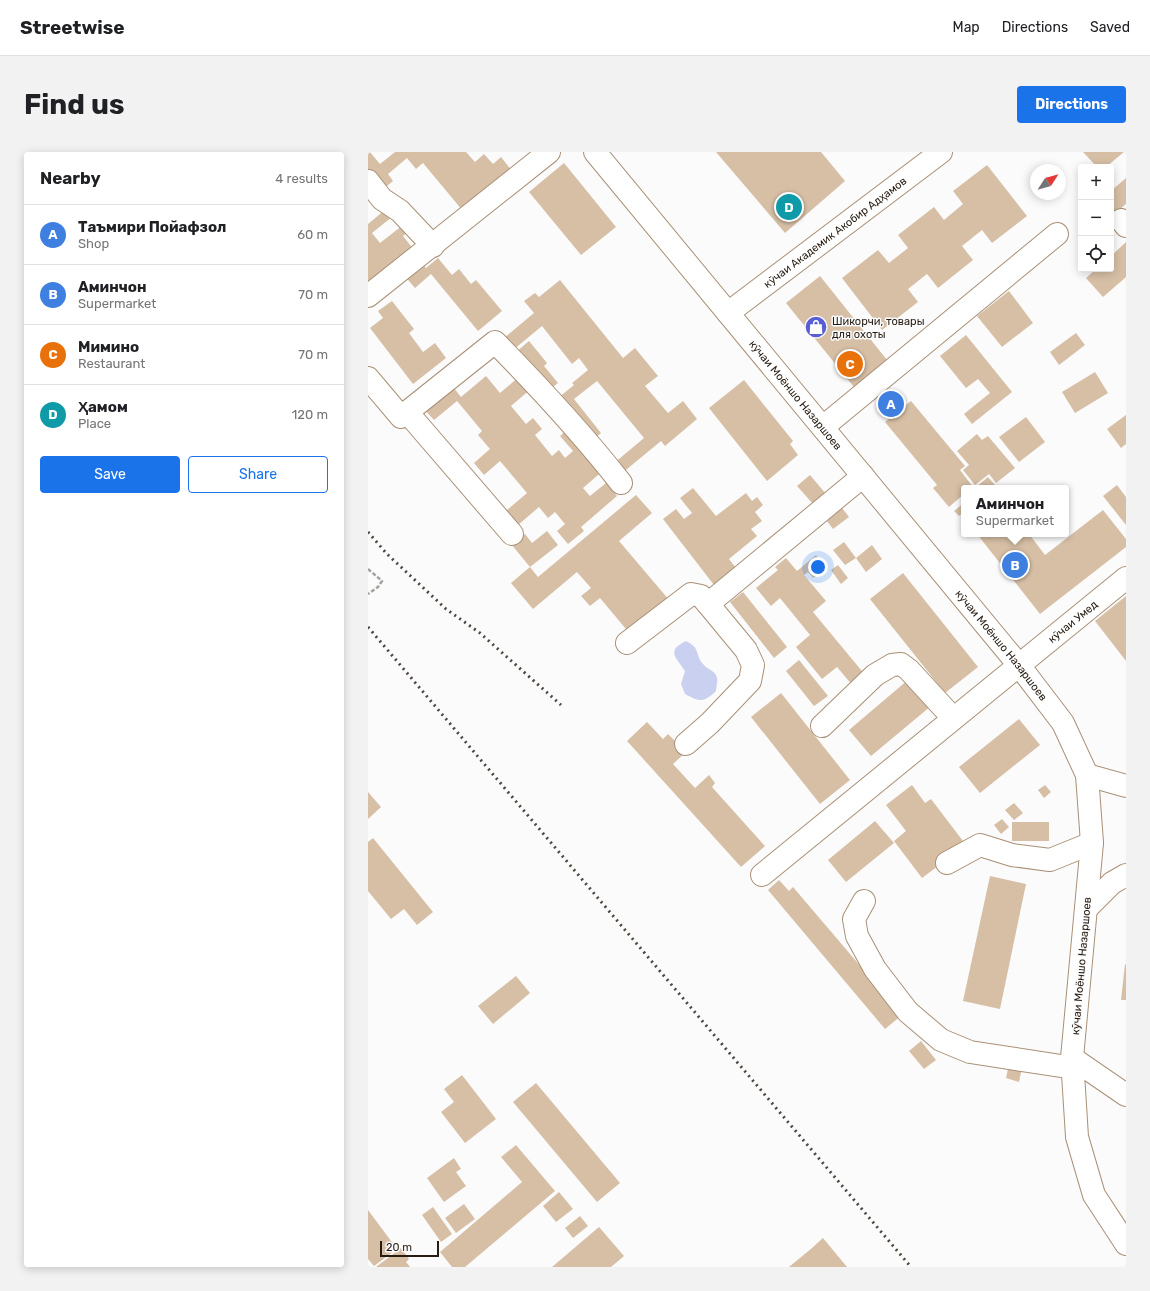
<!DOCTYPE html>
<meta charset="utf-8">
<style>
:root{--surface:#fff;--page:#f2f2f2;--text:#202124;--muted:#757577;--line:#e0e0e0;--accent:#1a73e8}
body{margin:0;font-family:Rubik,sans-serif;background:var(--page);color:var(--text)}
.controls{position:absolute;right:12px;top:12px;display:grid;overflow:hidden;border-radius:4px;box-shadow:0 2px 10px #0003}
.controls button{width:36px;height:36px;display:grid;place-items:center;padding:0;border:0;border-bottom:1px solid var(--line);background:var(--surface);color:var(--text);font:20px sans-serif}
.compass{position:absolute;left:662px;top:12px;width:36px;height:36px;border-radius:50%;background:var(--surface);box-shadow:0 2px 10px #0003;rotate:54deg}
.scale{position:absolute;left:12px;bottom:10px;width:59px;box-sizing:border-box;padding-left:4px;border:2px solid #261c12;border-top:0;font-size:11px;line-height:14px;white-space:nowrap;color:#261c12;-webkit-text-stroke:3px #fbfbfb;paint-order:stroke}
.you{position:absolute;left:450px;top:415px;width:14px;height:14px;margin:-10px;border:3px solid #fff;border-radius:50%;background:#1a73e8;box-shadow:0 0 0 6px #1a73e833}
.badge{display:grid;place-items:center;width:26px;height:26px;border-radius:50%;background:var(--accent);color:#fff;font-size:13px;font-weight:700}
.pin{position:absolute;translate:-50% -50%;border:2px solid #fff;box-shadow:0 1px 4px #0006}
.popup{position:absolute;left:593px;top:333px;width:108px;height:52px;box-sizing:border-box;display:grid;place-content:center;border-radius:4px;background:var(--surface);filter:drop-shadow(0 1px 3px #0005);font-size:13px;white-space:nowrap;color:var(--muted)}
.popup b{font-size:15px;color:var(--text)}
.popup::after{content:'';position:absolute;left:50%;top:100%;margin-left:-8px;border:8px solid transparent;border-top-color:var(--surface)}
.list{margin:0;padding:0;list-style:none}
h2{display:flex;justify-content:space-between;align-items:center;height:52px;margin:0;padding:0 16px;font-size:17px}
h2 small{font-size:13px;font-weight:400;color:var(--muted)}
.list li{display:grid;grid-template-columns:26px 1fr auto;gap:12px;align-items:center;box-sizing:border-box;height:60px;padding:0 16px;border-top:1px solid var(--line)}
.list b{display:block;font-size:15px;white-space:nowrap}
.list p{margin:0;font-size:13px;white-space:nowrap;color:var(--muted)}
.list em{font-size:13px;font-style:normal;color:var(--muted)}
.actions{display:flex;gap:8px;padding:12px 16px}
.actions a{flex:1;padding:9px 0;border:1px solid var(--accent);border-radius:4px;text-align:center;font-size:14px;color:var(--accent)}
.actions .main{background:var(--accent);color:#fff}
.icon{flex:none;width:22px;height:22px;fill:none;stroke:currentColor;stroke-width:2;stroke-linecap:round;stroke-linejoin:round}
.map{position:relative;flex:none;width:758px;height:1115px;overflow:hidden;border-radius:4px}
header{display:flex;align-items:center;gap:24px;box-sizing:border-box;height:56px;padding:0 20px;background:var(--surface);border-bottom:1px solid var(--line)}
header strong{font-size:19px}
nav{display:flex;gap:22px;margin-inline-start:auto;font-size:14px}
.intro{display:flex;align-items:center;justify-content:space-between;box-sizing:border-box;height:96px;padding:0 24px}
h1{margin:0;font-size:28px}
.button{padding:10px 18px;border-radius:4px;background:var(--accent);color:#fff;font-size:14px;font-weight:700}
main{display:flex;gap:24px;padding:0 24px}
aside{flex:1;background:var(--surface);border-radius:4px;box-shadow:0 2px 10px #0003}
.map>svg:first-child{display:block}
</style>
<header>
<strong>Streetwise</strong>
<nav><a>Map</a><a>Directions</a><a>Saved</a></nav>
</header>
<div class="intro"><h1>Find us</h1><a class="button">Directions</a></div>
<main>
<aside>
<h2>Nearby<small>4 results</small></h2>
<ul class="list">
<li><span class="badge" style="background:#3f7fe0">A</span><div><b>Таъмири Пойафзол</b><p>Shop</p></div><em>60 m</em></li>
<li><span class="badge" style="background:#3f7fe0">B</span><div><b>Аминчон</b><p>Supermarket</p></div><em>70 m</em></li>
<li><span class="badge" style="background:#e8710a">C</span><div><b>Мимино</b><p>Restaurant</p></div><em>70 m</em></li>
<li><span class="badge" style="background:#0f9aa8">D</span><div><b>Ҳамом</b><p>Place</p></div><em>120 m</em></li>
</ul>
<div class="actions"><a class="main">Save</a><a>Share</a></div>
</aside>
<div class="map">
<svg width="758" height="1115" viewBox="0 0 758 1115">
<rect width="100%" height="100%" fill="#fbfbfb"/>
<!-- water -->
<path fill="#cad0ef" d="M 318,489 C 334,497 326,503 336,513 C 340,518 347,518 349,526 C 350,529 348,535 348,539 C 336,551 331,550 317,542 L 313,532 L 317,519 C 309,506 297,499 318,489 Z"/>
<!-- building -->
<g fill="#d7bfa6">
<path d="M 0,0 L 2,0 L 12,12 L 27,0 L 98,0 L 107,10 L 116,2 L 125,12 L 133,5 L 144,19 L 95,59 L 55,11 L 48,17 L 39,6 L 20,22 L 25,29 L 13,39 L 0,23 Z"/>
<path d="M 348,0 L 453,0 L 477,29 L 417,81 Z"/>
<path d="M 715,0 L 756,0 L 738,15 L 729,15 Z"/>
<path d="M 196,11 L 248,75 L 213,103 L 161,40 Z"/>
<path d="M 619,13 L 659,64 L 624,91 L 614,78 L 594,94 L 605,108 L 570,136 L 559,122 L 540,137 L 550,150 L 514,178 L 474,126 L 510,98 L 521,111 L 540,96 L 530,83 L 566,55 L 576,68 L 595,52 L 585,39 Z"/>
<path d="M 758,26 L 758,52 L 743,65 L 743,39 Z"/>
<path d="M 18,57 L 24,65 L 4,81 L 12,91 L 35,73 L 40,80 L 35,84 L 46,98 L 0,135 L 0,72 Z"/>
<path d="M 758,90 L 758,125 L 735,145 L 718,126 L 728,117 L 743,117 L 743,104 Z"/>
<path d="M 70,106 L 84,123 L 91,117 L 103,132 L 108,128 L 134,159 L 110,179 L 63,122 L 47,136 L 35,122 L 52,108 L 58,116 Z"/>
<path d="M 452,124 L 519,208 L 486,235 L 418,151 Z"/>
<path d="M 192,128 L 255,206 L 267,196 L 290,224 L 277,234 L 300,261 L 315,249 L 329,267 L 297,294 L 293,289 L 253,322 L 245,312 L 276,286 L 229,229 L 206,247 L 233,281 L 224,289 L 190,246 L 206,233 L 204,231 L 220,218 L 211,206 L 204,212 L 174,174 L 145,198 L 136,186 L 166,161 L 156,149 L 167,141 L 171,145 Z"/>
<path d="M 641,139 L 665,171 L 634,195 L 609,164 Z"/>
<path d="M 24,149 L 46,177 L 41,181 L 55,200 L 67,191 L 78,206 L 45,232 L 2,176 L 15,166 L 10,159 Z"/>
<path d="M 708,181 L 717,193 L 691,213 L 682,200 Z"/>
<path d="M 598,183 L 644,240 L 604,272 L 596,262 L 622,241 L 610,227 L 598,236 L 572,204 Z"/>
<path d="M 161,189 L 179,211 L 176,214 L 190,231 L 180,239 L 148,200 Z"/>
<path d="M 727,220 L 740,241 L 707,261 L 694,240 Z"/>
<path d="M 153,223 L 164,236 L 143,254 L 158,272 L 165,266 L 174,277 L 167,283 L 184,304 L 191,298 L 197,306 L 205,299 L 192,284 L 202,275 L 237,317 L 215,336 L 222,344 L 238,331 L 249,344 L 213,375 L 216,379 L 200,392 L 189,379 L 197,372 L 187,360 L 180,366 L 171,355 L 150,373 L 138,359 L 159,341 L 132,309 L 116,323 L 106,311 L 122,297 L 110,283 L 114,279 L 89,249 L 66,268 L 54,255 L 82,231 L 93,245 L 118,224 L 132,241 Z"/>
<path d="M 376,228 L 425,289 L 422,292 L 430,303 L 399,329 L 341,256 Z"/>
<path d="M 543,249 L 597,314 L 592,318 L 605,335 L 604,336 L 596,336 L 596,342 L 581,355 L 565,336 L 569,333 L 517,270 Z"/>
<path d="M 758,263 L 758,292 L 753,296 L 739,277 Z"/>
<path d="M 658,265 L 677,290 L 651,310 L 631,285 Z"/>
<path d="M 609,282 L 614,288 L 620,284 L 647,316 L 628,331 L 621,322 L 607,333 L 595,318 L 601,313 L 589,299 Z"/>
<path d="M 442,323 L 458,342 L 446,353 L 429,334 Z"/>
<path d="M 620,325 L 627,333 L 624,336 L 607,336 Z"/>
<path d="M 749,333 L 758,345 L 758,373 L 735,344 Z"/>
<path d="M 325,336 L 348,364 L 378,341 L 384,349 L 389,345 L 395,353 L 387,360 L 394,369 L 383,377 L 389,384 L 361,407 L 368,416 L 346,433 L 295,367 L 308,357 L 316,367 L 324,361 L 312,346 Z"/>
<path d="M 268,343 L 284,361 L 251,389 L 302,449 L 263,483 L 232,446 L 222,454 L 213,444 L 223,436 L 209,420 L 165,457 L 143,431 L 162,415 L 143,392 L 157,382 L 164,391 L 179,379 L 190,393 L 162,415 L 170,425 Z"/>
<path d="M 596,351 L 596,360 L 591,364 L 586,359 Z"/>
<path d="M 471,352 L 481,365 L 465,377 L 459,369 L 468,361 L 465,357 Z"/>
<path d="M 735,358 L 758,387 L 758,395 L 672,462 L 609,382 L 661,382 L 677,403 Z"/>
<path d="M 476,390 L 488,406 L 504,393 L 514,407 L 498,420 L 488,406 L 477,413 L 465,398 Z"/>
<path d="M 448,403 L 458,416 L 445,426 L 440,420 L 436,423 L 458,449 L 445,460 L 498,524 L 485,534 L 469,515 L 454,527 L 428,495 L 442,483 L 412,446 L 403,454 L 388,436 L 410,418 L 407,415 L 418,406 L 429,419 Z"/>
<path d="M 470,413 L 480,426 L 473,432 L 463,418 Z"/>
<path d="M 535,421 L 610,515 L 577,541 L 502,447 Z"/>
<path d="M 375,440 L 419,495 L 406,506 L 362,450 Z"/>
<path d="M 758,444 L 758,509 L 727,469 Z"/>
<path d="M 431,508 L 460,544 L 446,554 L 418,519 Z"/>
<path d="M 541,527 L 563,554 L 503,604 L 481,578 Z"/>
<path d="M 413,541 L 482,628 L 452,652 L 383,565 Z"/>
<path d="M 651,567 L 672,593 L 612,641 L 591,615 Z"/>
<path d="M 279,570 L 295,587 L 300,582 L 318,600 L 305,612 L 327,636 L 341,623 L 347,631 L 344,635 L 397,694 L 373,715 L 259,589 Z"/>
<path d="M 544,633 L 557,651 L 563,647 L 598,693 L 554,726 L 526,689 L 538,679 L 518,653 Z"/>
<path d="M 677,633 L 683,640 L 676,646 L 670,638 Z"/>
<path d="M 0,640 L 13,655 L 0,667 Z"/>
<path d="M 646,651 L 655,661 L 646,668 L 637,658 Z"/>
<path d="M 634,667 L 641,675 L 633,682 L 626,673 Z"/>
<path d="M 507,669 L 526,691 L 478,730 L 460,708 Z"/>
<rect x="644" y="670" width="37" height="19"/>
<path d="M 5,686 L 65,760 L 49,773 L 36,757 L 23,767 L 0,739 L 0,690 Z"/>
<path d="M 622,724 L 658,732 L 632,857 L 595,849 Z"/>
<path d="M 411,728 L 421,739 L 425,735 L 534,863 L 517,877 L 400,738 Z"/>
<path d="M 757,812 L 758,813 L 758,848 L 753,848 Z"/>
<path d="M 148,824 L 162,841 L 125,872 L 110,854 Z"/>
<path d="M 553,889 L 568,908 L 556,917 L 541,899 Z"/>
<path d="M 642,908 L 655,911 L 651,930 L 638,926 Z"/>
<path d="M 94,923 L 128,967 L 97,991 L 73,960 L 86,950 L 76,937 Z"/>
<path d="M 168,931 L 252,1031 L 229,1050 L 145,950 Z"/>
<path d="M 148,993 L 187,1039 L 97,1115 L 84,1115 L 72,1100 L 154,1030 L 133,1005 Z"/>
<path d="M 86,1006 L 93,1017 L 88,1020 L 98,1034 L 76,1050 L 59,1026 Z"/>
<path d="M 191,1040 L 205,1057 L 188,1070 L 175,1054 Z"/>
<path d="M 96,1052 L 107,1067 L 88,1081 L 77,1066 Z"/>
<path d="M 65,1055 L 84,1082 L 73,1090 L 54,1063 Z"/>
<path d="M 0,1058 L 29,1097 L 6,1114 L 0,1107 Z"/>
<path d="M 212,1064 L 220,1074 L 205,1086 L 197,1076 Z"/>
<path d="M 231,1075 L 256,1104 L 243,1115 L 184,1115 Z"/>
<path d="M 455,1086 L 479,1115 L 421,1115 L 444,1096 Z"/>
<path d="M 33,1096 L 41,1107 L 38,1110 L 42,1115 L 8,1115 Z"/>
</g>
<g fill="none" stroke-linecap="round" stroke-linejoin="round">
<!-- minor casing -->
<g stroke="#a99076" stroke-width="24">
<g id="minor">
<path id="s1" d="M 227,0 L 650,512 L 695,571 L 719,623 L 724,691 L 704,906 L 709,985 L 726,1043 L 758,1092"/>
<path d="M 0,29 L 14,47 L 32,59 L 65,94"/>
<path d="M 753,68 L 758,74"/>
<path d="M 0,144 L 181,0"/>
<path id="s2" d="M 360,161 L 573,0"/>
<path d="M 0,226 L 33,265 L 127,190 C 171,235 214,281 253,331"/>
<path d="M 39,260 L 144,382"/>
<path d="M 455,275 L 689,82"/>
<path d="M 259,491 L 323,442 L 333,444 L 340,452"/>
<path d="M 454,574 L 507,523 L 524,513 L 533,512 L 541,518 L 585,566"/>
<path d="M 318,592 L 342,571 L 382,529 L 385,513 L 378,498 L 340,452 L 495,324"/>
<path d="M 719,623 L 758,634"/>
<path d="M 579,711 L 612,693 L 644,703 L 682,708 L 724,691"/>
<path id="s3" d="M 394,723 L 758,426"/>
<path d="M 496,749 L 486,767 L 489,784 L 507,817 L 540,860 L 573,888 L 602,900 L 706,916"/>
<path d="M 718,757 L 744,731 L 758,723"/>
<path d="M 704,906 L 758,943"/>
</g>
</g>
<!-- path -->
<path stroke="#a5a19d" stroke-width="2.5" stroke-dasharray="4 2" stroke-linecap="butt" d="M 0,417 L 14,429 L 10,435 L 0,442"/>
<!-- minor -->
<use href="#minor" stroke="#fff" stroke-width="22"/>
<!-- rail -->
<g stroke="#4f473f" stroke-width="3" stroke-dasharray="2 4" stroke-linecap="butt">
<path d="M 0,380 L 19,402 L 78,457 L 112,481 L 193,553"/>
<path d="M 0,475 L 543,1115"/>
</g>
</g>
<!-- icons -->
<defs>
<g id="shop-disc" transform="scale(1.15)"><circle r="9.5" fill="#595ed5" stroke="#fbfbfb"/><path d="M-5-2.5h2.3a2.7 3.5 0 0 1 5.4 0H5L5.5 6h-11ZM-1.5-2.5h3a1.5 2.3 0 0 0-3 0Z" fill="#fff"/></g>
</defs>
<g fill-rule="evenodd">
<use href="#shop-disc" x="448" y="175"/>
</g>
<g text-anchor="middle" stroke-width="3" stroke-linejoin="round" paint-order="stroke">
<!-- street labels -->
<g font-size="11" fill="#261c12" stroke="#fbfbfb">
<text dy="4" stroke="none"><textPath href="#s2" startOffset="134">кӯчаи Академик Акобир Адҳамов</textPath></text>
<text dy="4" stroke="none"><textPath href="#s1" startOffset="315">кӯчаи Моёншо Назаршоев</textPath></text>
<text dy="4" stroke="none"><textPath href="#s3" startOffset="401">кӯчаи Умед</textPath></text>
<text dy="4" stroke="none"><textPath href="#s1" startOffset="639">кӯчаи Моёншо Назаршоев</textPath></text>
<text transform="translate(713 814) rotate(-85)" y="4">кӯчаи Моёншо Назаршоев</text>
</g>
<!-- poi labels -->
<g font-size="11" fill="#261c12" stroke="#fbfbfb" text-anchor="start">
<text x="464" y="173">Шикорчи, товары<tspan x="464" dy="13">для охоты</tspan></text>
</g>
</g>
</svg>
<div class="controls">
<button>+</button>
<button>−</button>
<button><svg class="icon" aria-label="locate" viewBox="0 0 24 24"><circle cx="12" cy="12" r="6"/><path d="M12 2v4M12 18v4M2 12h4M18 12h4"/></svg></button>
</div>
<svg class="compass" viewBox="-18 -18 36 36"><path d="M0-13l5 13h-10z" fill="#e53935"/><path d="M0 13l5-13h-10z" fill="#757577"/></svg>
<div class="scale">20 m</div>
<div class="you"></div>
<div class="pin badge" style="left:523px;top:252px;background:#3f7fe0">A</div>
<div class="pin badge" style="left:647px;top:413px;background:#3f7fe0">B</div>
<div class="popup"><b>Аминчон</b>Supermarket</div>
<div class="pin badge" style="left:482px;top:212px;background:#e8710a">C</div>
<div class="pin badge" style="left:421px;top:55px;background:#0f9aa8">D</div>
</div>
</main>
